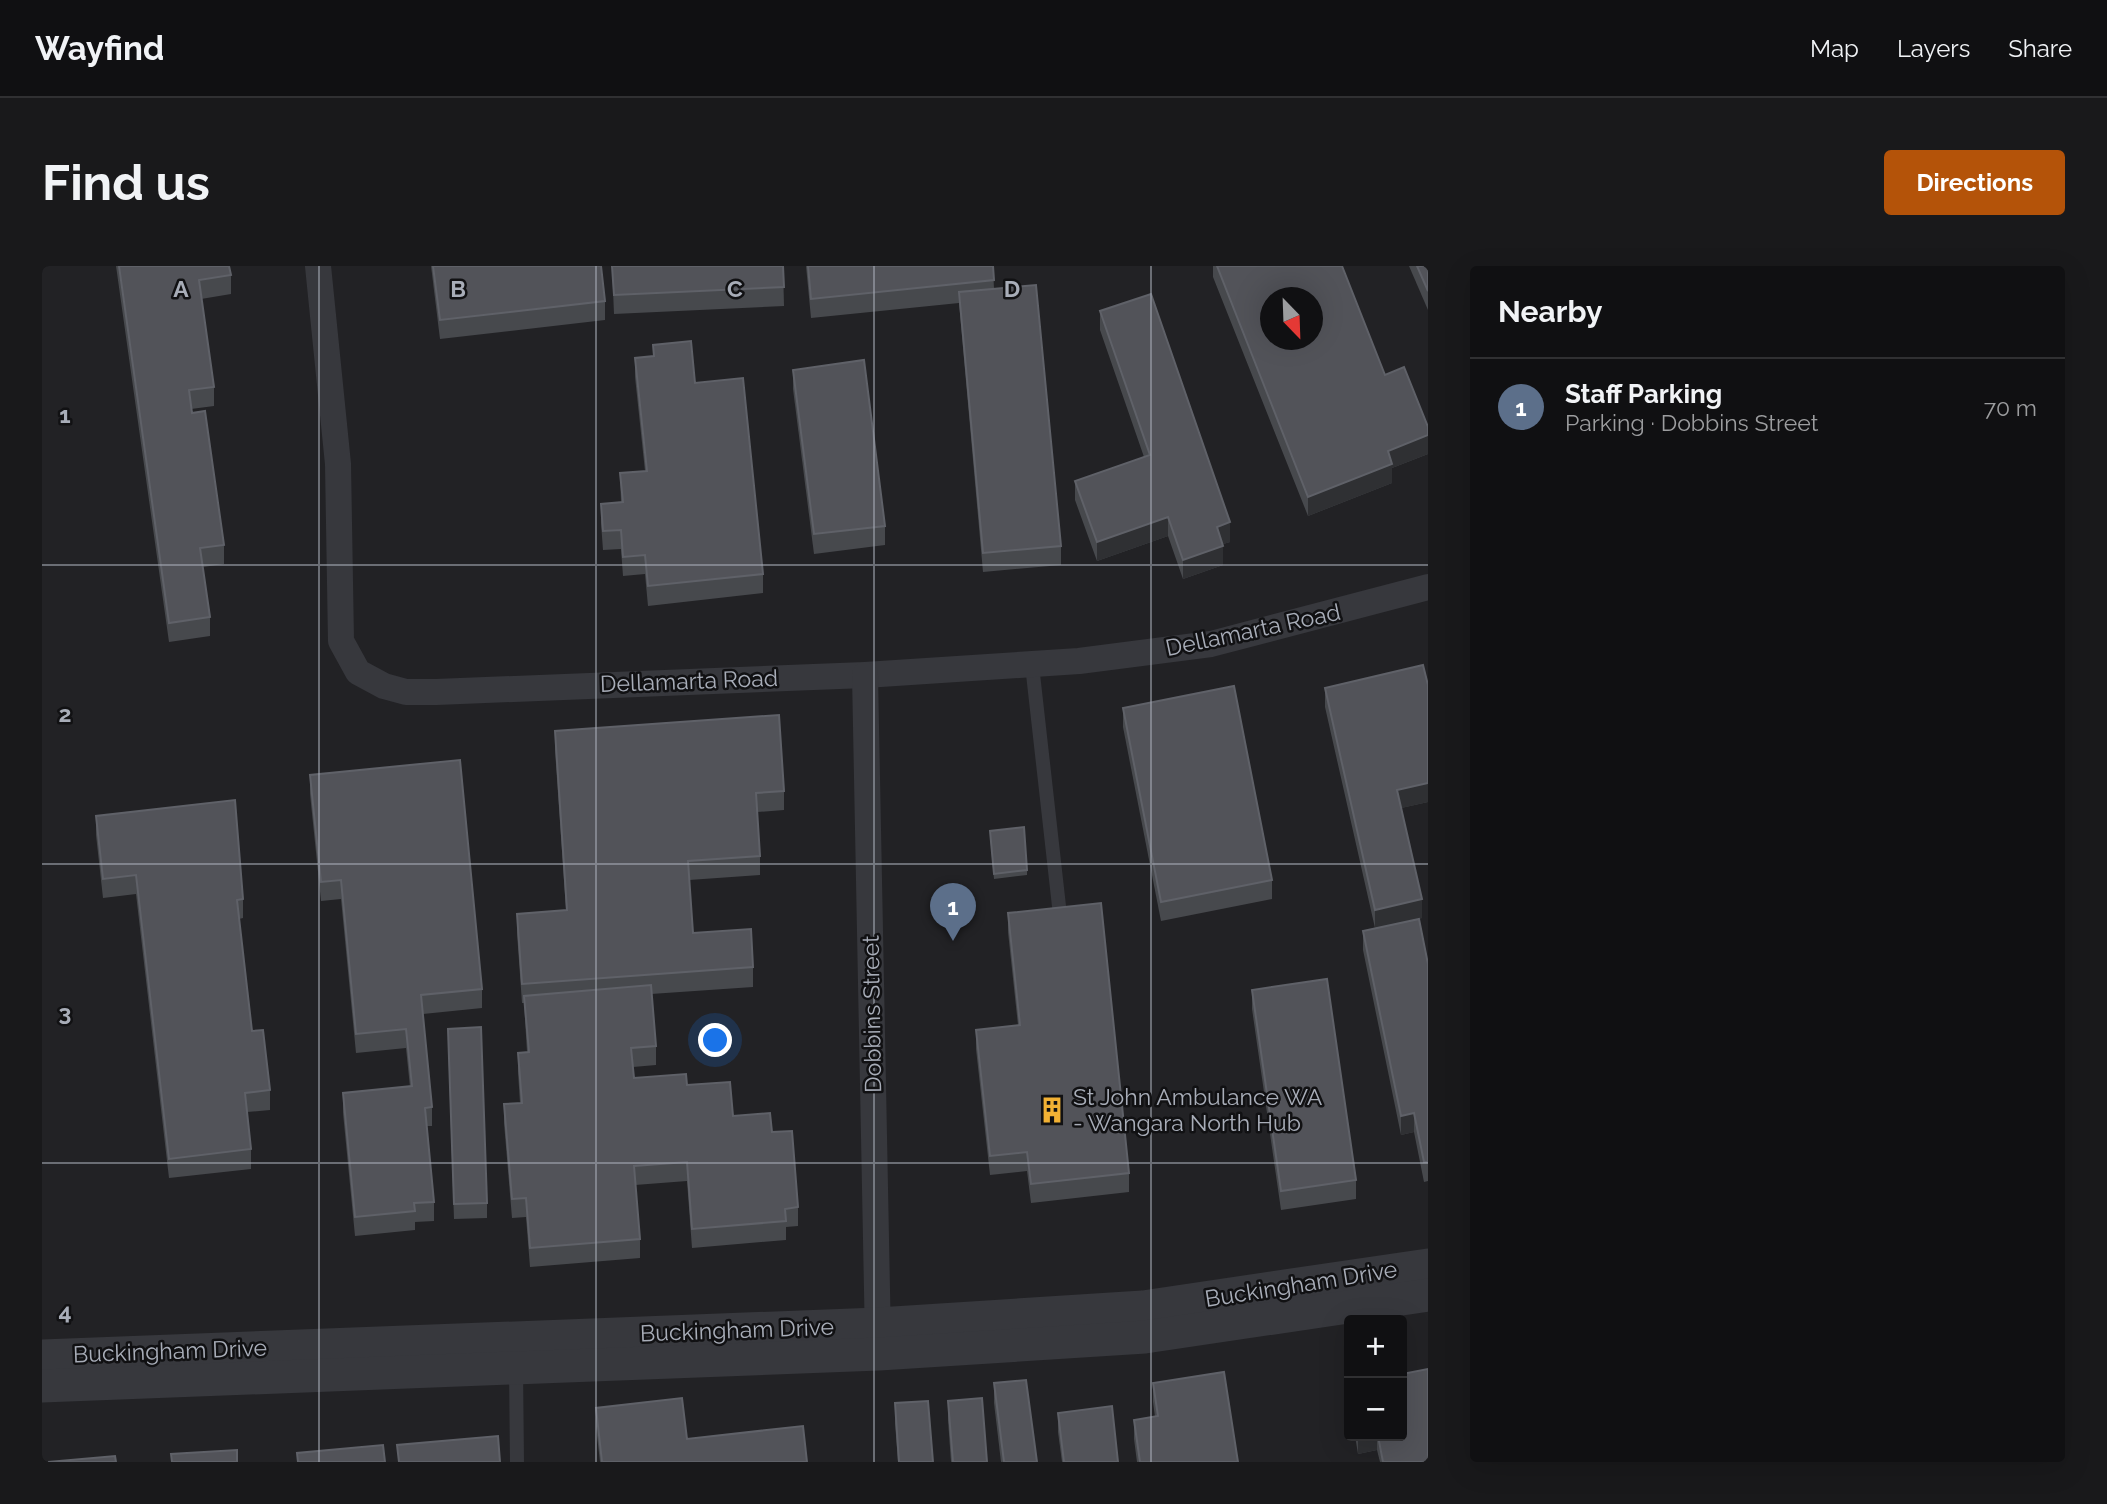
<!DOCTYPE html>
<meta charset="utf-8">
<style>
:root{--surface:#101012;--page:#19191b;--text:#f1f3f6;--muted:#9c9d9f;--line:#303032;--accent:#b45309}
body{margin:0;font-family:Raleway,sans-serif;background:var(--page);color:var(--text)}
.controls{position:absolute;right:21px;bottom:21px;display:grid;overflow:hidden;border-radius:7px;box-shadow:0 7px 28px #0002}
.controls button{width:63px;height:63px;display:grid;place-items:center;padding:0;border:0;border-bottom:2px solid var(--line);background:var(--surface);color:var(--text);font:35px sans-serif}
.compass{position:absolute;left:1218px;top:21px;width:63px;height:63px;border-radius:50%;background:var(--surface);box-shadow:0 7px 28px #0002;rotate:157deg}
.you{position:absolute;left:674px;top:775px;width:24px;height:24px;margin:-18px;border:5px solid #fff;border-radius:50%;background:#1a73e8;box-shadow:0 0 0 10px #1a73e833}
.badge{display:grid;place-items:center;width:46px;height:46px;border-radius:50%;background:var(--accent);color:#fff;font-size:23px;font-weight:700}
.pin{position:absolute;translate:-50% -58px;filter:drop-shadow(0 2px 4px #0008)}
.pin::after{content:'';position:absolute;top:37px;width:24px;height:21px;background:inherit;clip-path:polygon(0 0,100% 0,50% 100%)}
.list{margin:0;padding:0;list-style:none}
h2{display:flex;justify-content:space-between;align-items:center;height:91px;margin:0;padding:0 28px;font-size:30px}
h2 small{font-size:23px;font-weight:400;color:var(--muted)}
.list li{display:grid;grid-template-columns:46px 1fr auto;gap:21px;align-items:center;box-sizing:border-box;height:98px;padding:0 28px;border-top:2px solid var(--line)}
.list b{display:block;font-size:26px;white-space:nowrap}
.list p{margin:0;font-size:23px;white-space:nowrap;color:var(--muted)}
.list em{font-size:23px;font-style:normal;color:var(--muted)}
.map{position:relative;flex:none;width:1386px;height:1196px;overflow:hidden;border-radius:7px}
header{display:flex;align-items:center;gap:42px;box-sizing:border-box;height:98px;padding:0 35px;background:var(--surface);border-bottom:2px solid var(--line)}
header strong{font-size:33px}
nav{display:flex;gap:38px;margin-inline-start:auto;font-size:24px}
.intro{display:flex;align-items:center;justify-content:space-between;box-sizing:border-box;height:168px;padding:0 42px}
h1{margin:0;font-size:49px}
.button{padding:18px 32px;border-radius:7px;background:var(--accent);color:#fff;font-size:24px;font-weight:700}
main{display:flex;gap:42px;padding:0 42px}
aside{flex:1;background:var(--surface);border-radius:7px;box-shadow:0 7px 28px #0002}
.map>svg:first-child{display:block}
</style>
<header>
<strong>Wayfind</strong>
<nav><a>Map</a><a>Layers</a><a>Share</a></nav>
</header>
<div class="intro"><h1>Find us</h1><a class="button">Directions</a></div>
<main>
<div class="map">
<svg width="1386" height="1196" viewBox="0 0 1386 1196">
<rect width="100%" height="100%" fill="#161618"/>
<!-- built -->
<path fill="#222225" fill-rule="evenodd" d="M 0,0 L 1386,0 L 1386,1196 L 0,1196 ZM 1228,32 L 1270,32 L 1270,74 L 1228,74 ZM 1307,1054 L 1360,1054 L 1360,1170 L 1307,1170 Z"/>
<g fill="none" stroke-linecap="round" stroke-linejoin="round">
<!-- service -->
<g stroke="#37383d" stroke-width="14">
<path d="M 990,399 L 1019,658"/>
<path d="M 474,1102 L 475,1196"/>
</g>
<!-- minor -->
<g stroke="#37383d" stroke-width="26">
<path d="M 276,0 L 296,198 L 299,375 L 316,406 L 342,420 L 364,426 L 394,426 L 823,409 L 1037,395 L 1169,378 L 1386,321"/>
<path d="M 823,409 L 836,1075"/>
</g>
<!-- tertiary -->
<g stroke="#37383d" stroke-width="33">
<path d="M 0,1090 L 836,1058 L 1101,1041 L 1386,999"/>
<path d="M 0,1120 L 837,1088 L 1103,1071 L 1386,1029"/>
</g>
</g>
<!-- wall -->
<g fill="#47494d">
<path d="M 74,0 L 187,0 L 189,9 L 189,28 L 159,33 L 172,121 L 172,140 L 149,143 L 182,279 L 182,298 L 161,301 L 168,351 L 168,370 L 127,376 Z"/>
<path d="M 389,0 L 559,0 L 563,35 L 563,54 L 398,73 Z"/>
<path d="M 570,0 L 741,0 L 742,40 L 572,48 Z"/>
<path d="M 764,0 L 951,0 L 952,23 L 1019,280 L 1019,299 L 941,306 L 917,37 L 769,52 Z"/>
<path d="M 1171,0 L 1300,0 L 1343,109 L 1386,161 L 1386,188 L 1350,202 L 1350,217 L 1266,250 L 1171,11 Z"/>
<path d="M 1367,0 L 1386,0 L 1386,44 Z"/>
<path d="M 1058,45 L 1188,276 L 1181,278 L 1181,299 L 1141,313 L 1126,270 L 1055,295 L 1033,234 L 1033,215 L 1102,191 L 1058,64 Z"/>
<path d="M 611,79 L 653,117 L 721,308 L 721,327 L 606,340 L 603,308 L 581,310 L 579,283 L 561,284 L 559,257 L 559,238 L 579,236 L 578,207 L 603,205 L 593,111 L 593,92 L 611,90 Z"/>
<path d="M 751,104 L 843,260 L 843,279 L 772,288 L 751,123 Z"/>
<path d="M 1386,419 L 1386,536 L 1359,542 L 1380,652 L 1359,657 L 1386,698 L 1386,915 L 1382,916 L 1372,866 L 1359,869 L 1321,684 L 1321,665 L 1333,662 L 1283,441 L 1283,422 Z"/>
<path d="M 1081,442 L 1230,614 L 1230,633 L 1119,655 L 1081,461 Z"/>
<path d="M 513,465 L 742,525 L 742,544 L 715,546 L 718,590 L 718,609 L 647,614 L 651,667 L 711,701 L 711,721 L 609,728 L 614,780 L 614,799 L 591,801 L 592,812 L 645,819 L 691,850 L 730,866 L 756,941 L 756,960 L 744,961 L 744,974 L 650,982 L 645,915 L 593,919 L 598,973 L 598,992 L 488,1001 L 484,951 L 470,952 L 462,857 L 462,838 L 478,837 L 476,806 L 476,787 L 485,786 L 482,737 L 480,737 L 475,667 L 475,648 L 524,644 L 513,484 Z"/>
<path d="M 268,509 L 440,723 L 440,742 L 381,748 L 390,841 L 390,860 L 385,860 L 392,936 L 392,955 L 373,956 L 373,964 L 313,970 L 301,847 L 301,827 L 368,821 L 364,782 L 314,787 L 299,633 L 279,635 L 268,528 Z"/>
<path d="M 54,550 L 201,633 L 201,652 L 197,653 L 210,765 L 228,824 L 228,844 L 205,846 L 209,883 L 209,903 L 127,912 L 94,628 L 61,632 L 54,569 Z"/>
<path d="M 948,570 L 985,604 L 985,609 L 952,613 Z"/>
<path d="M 966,647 L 1087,907 L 1087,926 L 989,937 L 985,905 L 948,909 L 934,783 L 934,764 L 976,759 L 966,666 Z"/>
<path d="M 1210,724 L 1314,914 L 1314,933 L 1239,944 L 1210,743 Z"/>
<path d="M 406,777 L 445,937 L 445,952 L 412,953 Z"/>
<path d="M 952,1117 L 995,1196 L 959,1196 L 952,1137 Z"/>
<path d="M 1111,1117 L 1196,1196 L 1095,1196 L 1092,1173 L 1092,1154 L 1113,1151 L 1111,1136 Z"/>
<path d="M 906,1135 L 945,1196 L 909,1196 L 906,1154 Z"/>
<path d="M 853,1137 L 891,1196 L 856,1196 L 853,1157 Z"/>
<path d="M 554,1142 L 645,1173 L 765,1196 L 558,1196 L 554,1161 Z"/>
<path d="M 1016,1147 L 1076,1196 L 1020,1196 L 1016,1166 Z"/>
<path d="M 1313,1170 L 1360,1170 L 1386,1196 L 1338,1196 L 1335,1184 L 1316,1188 Z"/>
</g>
<!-- shaded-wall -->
<g fill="#2f3033">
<path d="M 1386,169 L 1386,188 L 1350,202 L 1350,217 L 1266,250 L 1266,231 L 1346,185 Z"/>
<path d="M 1126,251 L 1126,270 L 1055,295 L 1055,276 Z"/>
<path d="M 1188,256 L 1188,276 L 1175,280 L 1175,261 Z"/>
<path d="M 1181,280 L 1181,299 L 1141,313 L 1141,294 Z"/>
<path d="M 1386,517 L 1386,536 L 1355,543 L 1355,524 Z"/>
<path d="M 1380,633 L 1380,652 L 1333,663 L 1333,644 Z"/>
<path d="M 1372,847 L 1372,866 L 1359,869 L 1359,850 Z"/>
<path d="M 1316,1170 L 1335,1170 L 1335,1184 L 1316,1188 Z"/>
</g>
<!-- building -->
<g fill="#525359" stroke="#5f6168" stroke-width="2" fill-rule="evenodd">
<path d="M 77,0 L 187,0 L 189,9 L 157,14 L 172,121 L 147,124 L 150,147 L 163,145 L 182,279 L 158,282 L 168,351 L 127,357 Z"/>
<path d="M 391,0 L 559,0 L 563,35 L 398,54 Z"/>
<path d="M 570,0 L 741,0 L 742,21 L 572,29 Z"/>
<path d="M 766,0 L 951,0 L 952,14 L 769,33 Z"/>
<path d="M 1175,0 L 1300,0 L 1343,109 L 1362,101 L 1386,161 L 1386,169 L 1346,185 L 1350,198 L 1266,231 ZM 1228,32 L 1270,32 L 1270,74 L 1228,74 Z"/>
<path d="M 1375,0 L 1386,0 L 1386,25 Z"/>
<path d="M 994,19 L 1019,280 L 941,287 L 917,26 Z"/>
<path d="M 1109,28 L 1188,256 L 1175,261 L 1181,280 L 1141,294 L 1126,251 L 1055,276 L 1033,215 L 1108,189 L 1058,45 Z"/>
<path d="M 649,75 L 653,117 L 701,112 L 721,308 L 606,320 L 603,289 L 581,291 L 579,264 L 561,265 L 559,238 L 581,236 L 578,207 L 605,205 L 593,92 L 612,90 L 611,79 Z"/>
<path d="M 822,94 L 843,260 L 772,268 L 751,104 Z"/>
<path d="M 1381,399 L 1386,419 L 1386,517 L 1355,524 L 1380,633 L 1333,644 L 1283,422 Z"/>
<path d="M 1192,420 L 1230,614 L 1119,636 L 1081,442 Z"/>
<path d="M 737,449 L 742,525 L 714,527 L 718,590 L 646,595 L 651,667 L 709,663 L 711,701 L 480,718 L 475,648 L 525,644 L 513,465 Z"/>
<path d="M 418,494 L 440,723 L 379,729 L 390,841 L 383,842 L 392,936 L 372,937 L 373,945 L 313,951 L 301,827 L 370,820 L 364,763 L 314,768 L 299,614 L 279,616 L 268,509 Z"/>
<path d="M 193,534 L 201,633 L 195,634 L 210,765 L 221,764 L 228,824 L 203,827 L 209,883 L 127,893 L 94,609 L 61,613 L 54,550 Z"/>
<path d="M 982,561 L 985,604 L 952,608 L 948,565 Z"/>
<path d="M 1059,637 L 1087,907 L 989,918 L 985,886 L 948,890 L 934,764 L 978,759 L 966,647 Z"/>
<path d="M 1377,653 L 1386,698 L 1386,896 L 1382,896 L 1372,847 L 1359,850 L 1321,665 Z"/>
<path d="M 1285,713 L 1314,914 L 1239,925 L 1210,724 Z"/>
<path d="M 609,719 L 614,780 L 589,782 L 592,812 L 644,808 L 645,819 L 688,816 L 691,850 L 728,847 L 730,866 L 750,865 L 756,941 L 743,943 L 744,955 L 650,963 L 645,896 L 592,900 L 598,973 L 488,982 L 484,932 L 470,933 L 462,838 L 480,837 L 476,787 L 487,786 L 482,730 Z"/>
<path d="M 439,761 L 445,937 L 412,938 L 406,763 Z"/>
<path d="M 1386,1103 L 1386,1196 L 1341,1196 L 1336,1170 L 1360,1170 L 1360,1108 Z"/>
<path d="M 1182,1106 L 1196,1196 L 1098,1196 L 1092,1154 L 1116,1150 L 1111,1117 Z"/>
<path d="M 984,1114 L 995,1196 L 962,1196 L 952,1117 Z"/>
<path d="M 640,1132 L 645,1173 L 761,1160 L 765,1196 L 560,1196 L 554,1142 Z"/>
<path d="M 940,1132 L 945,1196 L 911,1196 L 906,1135 Z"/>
<path d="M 886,1135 L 891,1196 L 857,1196 L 853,1137 Z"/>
<path d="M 1070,1140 L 1076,1196 L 1022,1196 L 1016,1147 Z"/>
<path d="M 456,1170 L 458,1196 L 357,1196 L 355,1179 Z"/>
<path d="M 341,1179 L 343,1196 L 256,1196 L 255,1187 Z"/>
<path d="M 195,1184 L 195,1196 L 130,1196 L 129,1188 Z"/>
<path d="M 73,1190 L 74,1196 L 6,1196 Z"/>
</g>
<!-- grid -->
<path fill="none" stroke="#a8adb8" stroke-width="2" stroke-opacity="0.55" d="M 277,0 L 277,1196M 554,0 L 554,1196M 832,0 L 832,1196M 1109,0 L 1109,1196M 0,299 L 1386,299M 0,598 L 1386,598M 0,897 L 1386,897"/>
<!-- icons -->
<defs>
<g id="building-bare" transform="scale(2.1)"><path d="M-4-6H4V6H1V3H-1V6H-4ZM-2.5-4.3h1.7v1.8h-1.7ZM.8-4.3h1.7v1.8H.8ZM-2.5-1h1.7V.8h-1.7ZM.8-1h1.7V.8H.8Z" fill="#f2b134" stroke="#111113" stroke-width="2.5" paint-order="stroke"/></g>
</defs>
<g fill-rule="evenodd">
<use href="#building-bare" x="1010" y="844"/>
</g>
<g text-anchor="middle" stroke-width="5" stroke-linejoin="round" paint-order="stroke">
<!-- street labels -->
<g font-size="23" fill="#a8adb8" stroke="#111113">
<text transform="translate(1211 364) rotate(-12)" y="8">Dellamarta Road</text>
<text transform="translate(647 415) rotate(-2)" y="8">Dellamarta Road</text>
<text transform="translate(830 748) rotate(-91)" y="8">Dobbins Street</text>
<text transform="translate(1259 1018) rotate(-9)" y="8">Buckingham Drive</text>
<text transform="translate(695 1064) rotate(-2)" y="8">Buckingham Drive</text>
<text transform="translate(128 1085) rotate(-2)" y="8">Buckingham Drive</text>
</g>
<!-- poi labels -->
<g font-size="23" fill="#a8adb8" stroke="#111113" text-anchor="start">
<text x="1031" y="839">St John Ambulance WA<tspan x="1031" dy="26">- Wangara North Hub</tspan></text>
</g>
</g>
<g font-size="23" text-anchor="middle" font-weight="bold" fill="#a8adb8" stroke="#111113" stroke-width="5" stroke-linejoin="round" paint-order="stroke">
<text x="139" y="31">A</text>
<text x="416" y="31">B</text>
<text x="693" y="31">C</text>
<text x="970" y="31">D</text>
<text x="23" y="157">1</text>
<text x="23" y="456">2</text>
<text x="23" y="755">3</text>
<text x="23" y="1054">4</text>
</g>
</svg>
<div class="controls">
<button>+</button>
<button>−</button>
</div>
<svg class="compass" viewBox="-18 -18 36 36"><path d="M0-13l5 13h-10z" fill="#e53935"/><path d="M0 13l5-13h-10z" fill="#9c9d9f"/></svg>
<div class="you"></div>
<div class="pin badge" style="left:911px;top:675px;background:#5c6f8a">1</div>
</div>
<aside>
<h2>Nearby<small></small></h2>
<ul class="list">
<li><span class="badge" style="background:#5c6f8a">1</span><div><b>Staff Parking</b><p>Parking · Dobbins Street</p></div><em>70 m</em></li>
</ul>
</aside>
</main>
